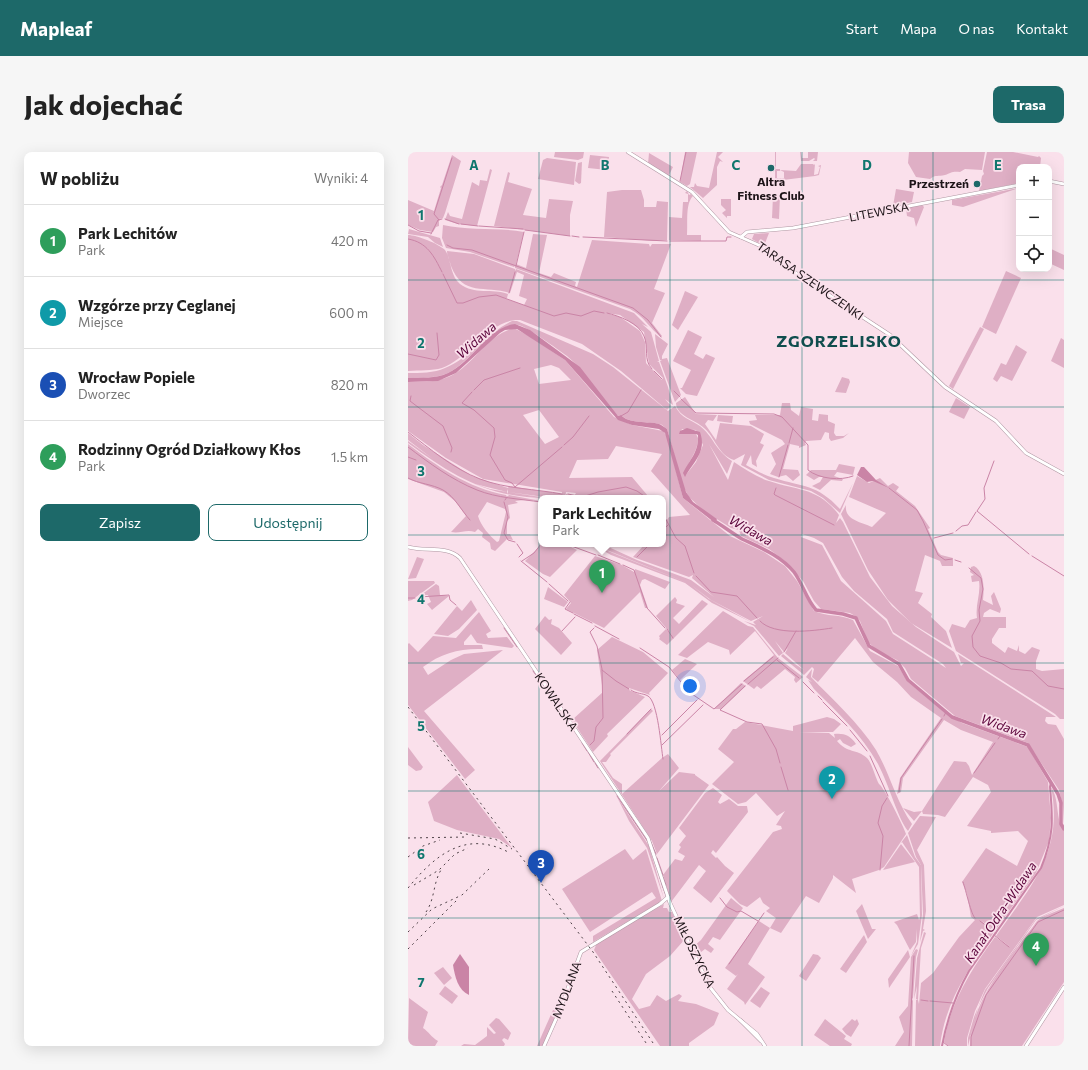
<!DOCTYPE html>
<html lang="pl">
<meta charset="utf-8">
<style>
:root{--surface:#fff;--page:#f6f6f6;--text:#222;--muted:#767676;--line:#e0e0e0;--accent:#1d6969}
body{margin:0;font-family:Commissioner,sans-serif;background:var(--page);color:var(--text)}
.controls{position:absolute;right:12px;top:12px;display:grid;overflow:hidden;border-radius:8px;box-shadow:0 4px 16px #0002}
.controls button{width:36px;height:36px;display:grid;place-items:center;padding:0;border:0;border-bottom:1px solid var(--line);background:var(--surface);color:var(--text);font:20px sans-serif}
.you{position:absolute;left:282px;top:534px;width:14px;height:14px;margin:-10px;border:3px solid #fff;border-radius:50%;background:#1a73e8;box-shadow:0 0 0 6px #1a73e833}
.badge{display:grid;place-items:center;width:26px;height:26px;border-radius:50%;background:var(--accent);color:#fff;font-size:13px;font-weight:700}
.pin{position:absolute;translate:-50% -33px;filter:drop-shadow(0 1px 2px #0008)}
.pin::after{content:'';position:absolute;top:21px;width:14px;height:12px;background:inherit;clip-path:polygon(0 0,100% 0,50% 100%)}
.popup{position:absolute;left:130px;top:343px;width:128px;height:52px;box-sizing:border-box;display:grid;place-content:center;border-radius:8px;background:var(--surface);filter:drop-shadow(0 1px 3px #0005);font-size:13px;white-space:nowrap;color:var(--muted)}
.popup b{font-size:15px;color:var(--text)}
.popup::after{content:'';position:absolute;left:50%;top:100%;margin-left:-8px;border:8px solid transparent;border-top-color:var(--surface)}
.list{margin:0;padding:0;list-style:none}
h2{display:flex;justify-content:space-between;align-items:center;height:52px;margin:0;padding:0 16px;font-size:17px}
h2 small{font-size:13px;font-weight:400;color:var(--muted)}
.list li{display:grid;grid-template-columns:26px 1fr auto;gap:12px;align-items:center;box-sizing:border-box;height:72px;padding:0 16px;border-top:1px solid var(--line)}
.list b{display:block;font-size:15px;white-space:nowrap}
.list p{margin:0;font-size:13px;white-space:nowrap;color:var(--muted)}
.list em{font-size:13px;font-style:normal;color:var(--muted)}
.actions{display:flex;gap:8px;padding:12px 16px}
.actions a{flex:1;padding:9px 0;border:1px solid var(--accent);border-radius:8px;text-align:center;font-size:14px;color:var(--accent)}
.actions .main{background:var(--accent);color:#fff}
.icon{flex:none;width:22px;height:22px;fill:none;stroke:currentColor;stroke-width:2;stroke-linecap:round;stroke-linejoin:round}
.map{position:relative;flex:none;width:656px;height:894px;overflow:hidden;border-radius:8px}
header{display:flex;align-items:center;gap:24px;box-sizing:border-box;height:56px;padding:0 20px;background:var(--accent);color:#fff}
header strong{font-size:19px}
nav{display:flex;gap:22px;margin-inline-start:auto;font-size:14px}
.intro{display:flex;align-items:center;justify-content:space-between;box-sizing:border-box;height:96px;padding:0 24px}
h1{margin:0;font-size:28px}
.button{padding:10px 18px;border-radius:8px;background:var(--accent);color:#fff;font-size:14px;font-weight:700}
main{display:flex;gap:24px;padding:0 24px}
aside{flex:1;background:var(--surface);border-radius:8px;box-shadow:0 4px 16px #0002}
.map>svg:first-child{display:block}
</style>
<header>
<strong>Mapleaf</strong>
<nav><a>Start</a><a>Mapa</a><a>O nas</a><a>Kontakt</a></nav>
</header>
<div class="intro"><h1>Jak dojechać</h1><a class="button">Trasa</a></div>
<main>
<aside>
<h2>W pobliżu<small>Wyniki: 4</small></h2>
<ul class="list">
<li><span class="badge" style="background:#2e9e5b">1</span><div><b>Park Lechitów</b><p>Park</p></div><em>420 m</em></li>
<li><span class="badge" style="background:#0f9aa8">2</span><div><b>Wzgórze przy Ceglanej</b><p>Miejsce</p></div><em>600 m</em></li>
<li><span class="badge" style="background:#1a4fb4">3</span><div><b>Wrocław Popiele</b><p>Dworzec</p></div><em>820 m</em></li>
<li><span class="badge" style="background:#2e9e5b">4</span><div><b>Rodzinny Ogród Działkowy Kłos</b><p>Park</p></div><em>1.5 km</em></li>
</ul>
<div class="actions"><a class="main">Zapisz</a><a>Udostępnij</a></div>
</aside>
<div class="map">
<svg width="656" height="894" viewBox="0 0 656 894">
<rect width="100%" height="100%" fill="#fae0eb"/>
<!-- green -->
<g fill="#dfafc5" fill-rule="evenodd">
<path d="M 147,0 L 176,0 L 175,6 L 170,8 L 146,5 Z"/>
<path d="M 277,0 L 289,0 L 282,32 L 279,34 L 240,12 L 241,1 L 265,15 L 261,23 L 272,30 Z"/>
<path d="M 309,0 L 315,0 L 310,5 L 315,10 L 312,9 L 309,15 L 309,33 L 295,46 L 282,35 L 286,35 L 287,31 L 289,34 L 301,36 Z"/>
<path d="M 367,0 L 368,0 L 368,17 L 372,17 L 372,19 L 369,19 L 369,26 L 376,26 L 376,20 L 372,18 L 388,19 L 393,12 L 405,12 L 406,13 L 407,12 L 406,23 L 410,22 L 412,15 L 410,14 L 413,13 L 411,23 L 407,24 L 367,29 Z"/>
<path d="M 392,0 L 393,0 L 394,6 L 400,6 L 400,0 L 410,0 L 409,9 L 405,9 L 407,7 L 406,6 L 401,9 L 393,9 Z"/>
<path d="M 501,0 L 577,0 L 574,18 L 557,17 L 552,20 C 544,19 543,21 537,23 C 530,25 528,22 522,27 L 508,25 L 500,11 Z"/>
<path d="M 579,0 L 605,0 L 630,5 L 631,4 L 633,6 L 632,15 L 611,15 L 611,31 L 571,39 L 574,24 L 576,22 L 575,19 Z"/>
<path d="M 44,3 L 53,9 L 37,61 L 35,66 L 31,67 L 31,74 L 28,75 L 25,80 L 12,78 L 0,73 L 0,48 L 26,59 L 33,36 L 32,35 L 34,33 Z"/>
<path d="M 182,3 L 201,5 L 199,18 L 180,16 Z"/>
<path d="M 139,6 L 168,10 L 166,33 L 130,27 L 135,8 Z"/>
<path d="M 174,10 L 173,31 L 171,32 L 167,29 L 170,11 Z"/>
<path d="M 82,17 L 84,18 L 69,74 L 50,72 L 37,68 L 40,60 L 42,64 L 54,67 L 64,30 L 71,34 L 72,28 L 79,29 Z"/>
<path d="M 100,20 L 102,21 L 100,30 L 124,37 L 115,63 L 138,66 L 141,47 L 165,49 L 162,63 L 162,84 L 86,74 Z"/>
<path d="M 611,36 L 555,55 L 544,53 L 544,48 Z"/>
<path d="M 488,37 L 506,40 L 504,50 L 485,54 Z"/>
<path d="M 214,38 L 233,38 L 236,48 L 236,55 L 248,55 L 249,49 L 260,50 L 259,88 L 246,89 L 196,85 L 199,40 Z"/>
<path d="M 279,39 L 281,43 L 283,42 L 285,44 C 277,52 280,71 279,83 L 293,83 L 293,89 L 261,88 L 261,65 L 274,66 L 275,50 L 280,50 L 280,42 L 277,41 Z"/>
<path d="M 365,44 L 372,44 L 371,67 L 364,66 Z"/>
<path d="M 313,47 L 323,47 L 323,64 L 319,64 L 319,66 L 314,61 L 318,58 L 313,53 Z"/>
<path d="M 514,53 L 516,55 L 508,75 L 506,66 L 499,64 L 498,56 Z"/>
<path d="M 35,73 C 61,79 89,75 116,80 L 108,112 L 118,116 L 125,82 L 139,83 L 131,121 L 143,125 L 146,121 L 168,130 L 167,134 L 169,135 L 184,88 L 241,92 L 242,95 L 244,92 L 263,92 L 246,137 L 257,141 L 244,171 L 254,184 L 253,185 C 242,177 236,164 222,157 L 107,116 L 107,114 L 106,115 L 62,100 L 38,96 L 34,86 Z"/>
<path d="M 1,77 L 32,86 L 35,95 L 27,91 L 20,85 L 0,82 Z"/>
<path d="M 361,81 L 356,94 L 344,87 L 346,82 Z"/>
<path d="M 0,83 C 9,83 31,92 37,98 C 43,106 42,124 52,132 C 66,143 84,136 100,142 L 99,146 L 96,146 L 116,153 L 119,147 L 111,144 L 116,123 L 109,120 L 102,141 C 77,133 55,145 43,114 C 42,109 39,104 39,99 L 66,102 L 107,117 L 107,119 L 108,117 L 226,161 L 240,175 L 234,172 L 243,180 L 251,209 L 249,210 L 251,210 L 260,235 L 258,235 L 260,235 L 265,253 L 257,247 L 263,254 L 259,258 L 213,219 L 174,192 L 112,168 C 82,166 60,207 34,216 C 24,219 11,218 0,219 ZM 198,161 L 212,163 L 236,180 L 241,212 L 255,226 L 254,228 L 238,211 L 237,190 L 232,179 L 212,165 Z"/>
<path d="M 641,96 L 656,103 L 656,118 L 641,111 Z"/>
<path d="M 598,119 L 613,126 L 588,182 L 574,175 Z"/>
<path d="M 277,139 L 290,145 L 270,178 L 264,173 Z"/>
<path d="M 104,169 L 109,169 L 185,202 L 205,215 L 260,259 L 267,254 C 274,267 282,267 292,274 C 305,284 307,298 324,309 L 319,322 L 301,292 L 320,328 L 326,310 C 337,317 348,325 361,329 C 390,339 410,335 431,363 L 428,371 L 432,366 L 435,370 L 462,425 L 484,454 L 508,475 L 546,500 L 553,514 L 556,511 L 553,511 L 550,502 L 648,565 L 638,565 L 637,569 L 640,572 L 648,573 L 656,587 L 656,672 L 655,655 L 651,638 L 620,591 L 547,564 L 503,527 L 497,516 L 489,508 L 470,499 L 460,490 L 452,469 L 447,464 L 442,461 L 413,457 L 406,449 L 395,429 L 377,409 L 361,397 L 333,384 L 331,378 L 323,376 L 296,359 L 281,345 L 275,334 L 259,277 C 256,275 254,272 251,272 C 240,269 221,272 213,263 L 210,264 C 192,250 179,220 159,204 C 149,197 120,175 110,173 C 89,169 62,209 42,220 C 29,227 14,225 0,226 L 0,221 C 12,221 26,221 37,216 C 62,206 79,181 104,169 ZM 274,277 L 288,278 L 295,293 L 288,310 L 277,324 C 278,310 290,302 290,286 L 288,282 L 272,282 ZM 394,382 L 406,386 L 415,391 L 434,425 L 446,439 L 479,467 L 485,480 L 535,512 L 538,516 L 485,482 L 478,469 L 433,429 L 414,393 L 393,385 Z"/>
<path d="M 572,175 L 576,177 L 545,237 L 541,234 Z"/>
<path d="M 106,176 L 121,184 L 157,208 L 206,265 L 224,273 L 255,279 L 259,284 L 275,346 L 322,384 L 356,400 L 377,414 L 389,429 L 406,459 C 419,465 432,462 445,468 L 462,499 L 490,514 L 500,530 L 539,562 L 554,571 L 620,595 L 640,630 L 643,666 L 641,689 L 628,721 L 587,779 L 572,768 L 586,780 C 561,816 537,850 532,894 L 507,894 L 508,848 L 510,848 L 511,852 L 513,831 L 525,821 L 551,785 L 567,768 L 563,765 L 559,742 L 554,730 L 578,696 L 609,714 L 620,689 L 610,679 L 583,681 L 583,679 L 559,674 L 583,640 L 580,633 L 565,625 L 537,665 L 530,663 L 515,662 L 514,659 L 506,669 L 495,656 L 506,660 L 514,659 L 546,609 L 558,610 L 561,614 L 564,623 L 585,590 L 553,578 L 536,568 L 495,626 L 493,640 L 489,642 L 492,626 L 533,566 L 503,545 L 489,530 L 465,510 L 447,486 L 410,530 L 404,525 L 406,517 L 404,515 L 396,523 L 373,504 L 375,502 L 387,512 L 396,518 L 377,501 L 380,496 L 376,500 L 367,489 L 375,501 L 371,504 L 346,474 L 336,469 L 348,473 L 345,470 L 355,464 L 343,469 L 303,448 L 283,433 L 301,447 L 343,470 L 304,451 L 277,431 L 203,403 L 184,392 L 282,432 L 200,399 L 189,392 L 194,392 L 229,408 L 283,428 L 306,445 L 284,426 L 285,423 L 281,425 L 225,405 L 237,392 L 255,392 L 255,374 L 261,365 L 282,363 L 243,319 L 254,302 L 208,294 L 200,307 L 169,308 L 161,326 L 224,325 L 240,344 L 238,346 L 158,346 L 158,342 L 166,344 L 168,341 L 158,340 L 157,346 L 144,346 L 100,340 L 100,337 L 99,340 L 67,332 L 82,337 L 99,340 L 99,342 L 100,340 L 139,346 C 82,346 46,325 0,291 L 0,289 L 25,307 L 0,288 L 0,281 L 15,293 L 64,324 L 100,336 L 101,334 L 154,342 L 154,340 L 75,327 L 38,306 L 0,279 L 0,230 C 16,230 34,230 48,221 C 68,208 82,182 106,176 ZM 143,213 L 151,216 L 163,228 L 131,232 L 126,217 ZM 131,258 L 151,285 L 137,292 L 115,263 Z"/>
<path d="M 280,178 L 294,185 L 286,202 L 295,207 L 298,202 L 307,206 L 289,244 L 278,242 L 272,236 L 274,236 L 283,218 L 265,209 Z"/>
<path d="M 247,182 L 260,192 L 254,204 L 254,207 L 259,206 L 273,243 L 267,250 L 252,209 L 254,208 L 252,208 L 248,195 Z"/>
<path d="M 653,186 L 656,188 L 656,216 L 643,209 Z"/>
<path d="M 608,193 L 619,200 L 604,229 L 593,224 L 589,230 L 585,227 L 593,211 L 598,213 Z"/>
<path d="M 434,225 L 441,227 L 442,230 L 438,241 L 427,240 Z"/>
<path d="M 277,245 L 288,262 L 309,263 L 305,269 L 300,268 L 297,272 L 308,288 L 312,271 L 343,274 L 356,282 L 352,291 L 356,293 L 348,309 L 349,315 L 344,312 L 343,303 L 338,313 C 347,318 356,323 366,326 C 395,335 409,332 432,357 L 445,331 L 432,361 L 415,346 L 403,339 L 361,328 L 333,313 L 337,302 L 326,308 C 310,303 307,285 296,276 C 288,268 268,264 268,251 Z"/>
<path d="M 548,246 L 562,255 L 556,267 L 541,260 Z"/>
<path d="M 374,251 L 382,251 L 383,258 L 391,264 L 393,255 L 405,257 L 404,268 L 410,269 L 411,262 L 420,263 L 420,269 L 427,272 L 426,281 L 428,284 L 436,284 L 441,281 L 435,286 L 423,289 L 421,286 L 421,281 L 417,280 L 413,288 L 398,289 L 397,291 L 398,293 L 391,296 L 391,294 L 382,292 L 375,317 L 390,318 L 392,323 L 385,329 L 378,323 L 370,325 L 362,322 L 368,312 L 363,301 L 377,292 L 374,288 L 342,272 L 341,269 L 349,268 L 347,263 L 372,263 Z"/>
<path d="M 310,263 L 325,264 L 324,271 L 309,269 Z"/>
<path d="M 0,292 C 30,315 60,336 98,343 L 99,345 L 101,343 L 133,349 L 116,348 L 107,349 L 110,351 L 100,353 L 102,366 L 99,369 L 99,382 L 102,382 L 105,388 L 99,387 L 87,399 L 83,397 L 82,391 L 74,385 L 75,381 L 70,377 L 67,380 C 58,377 52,382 43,380 L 58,364 L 47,349 L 36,340 L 0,327 ZM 79,350 L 97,357 L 98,360 L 91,389 L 89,390 C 81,383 73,374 70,364 Z"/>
<path d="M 431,312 L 447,315 L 445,323 L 429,320 L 426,324 L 435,327 L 434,329 L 423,328 L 412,338 L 404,334 L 412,330 L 415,325 L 411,325 L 406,328 L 398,323 L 403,318 L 428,318 Z"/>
<path d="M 449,324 L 461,331 L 472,326 L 480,334 L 485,331 L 491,335 L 488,339 L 507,354 L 522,376 L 520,377 L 530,400 L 533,403 L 545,406 L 545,414 L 534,414 L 532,409 L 517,403 L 507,439 L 515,441 L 510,451 L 524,462 L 523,465 L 538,479 L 544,496 L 503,471 L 480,448 L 460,418 L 433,362 L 438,353 C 436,368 453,370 464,375 L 478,361 L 441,345 Z"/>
<path d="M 134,392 L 157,392 L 169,398 L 142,425 L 135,422 L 117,409 Z"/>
<path d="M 187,404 L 214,413 L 226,420 L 227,417 L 262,430 L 257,437 L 237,427 L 234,428 L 232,433 L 240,456 L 237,456 L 232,440 L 196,476 L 158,457 L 163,451 L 156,443 Z"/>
<path d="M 9,405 L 16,407 L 8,426 L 0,427 Z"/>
<path d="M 566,414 C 577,420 576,438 575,448 L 585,453 L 583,444 L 586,440 L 593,457 L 592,461 L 582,457 L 576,461 L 575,465 L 598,465 L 598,476 L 591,476 L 584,487 L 584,491 L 597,501 L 600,495 L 609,499 L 611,493 L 611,499 L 617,502 L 624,495 L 632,498 L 628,509 L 628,517 L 634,519 L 656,517 L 656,567 L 652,567 L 647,562 L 548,499 L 541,479 L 544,472 L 557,476 L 562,468 L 569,466 C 567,453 573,442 571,429 L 564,430 L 563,424 L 566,423 L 562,420 L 563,415 Z"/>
<path d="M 0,429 L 26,429 L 27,431 L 4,448 L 0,449 Z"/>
<path d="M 28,432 L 31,434 L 32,443 L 41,444 L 24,458 L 19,452 L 23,450 L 20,443 L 13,443 Z"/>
<path d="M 140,435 L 160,450 L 156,455 L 136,447 Z"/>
<path d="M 267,445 L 269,448 L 268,451 L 277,454 L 265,466 L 271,472 L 294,448 L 300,452 L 259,493 L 251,487 L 252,486 L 251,484 L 258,477 L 264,483 L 248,464 Z"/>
<path d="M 63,448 L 69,458 L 51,477 L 40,484 L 26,482 L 49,454 L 54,459 Z"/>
<path d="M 315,459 L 340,474 L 345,475 L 370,506 L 395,525 L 388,531 L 386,528 L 387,525 L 377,517 L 353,537 L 349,534 L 346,537 L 335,529 L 366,503 L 347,479 L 322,503 L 321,498 L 300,490 L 279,506 L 270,503 Z"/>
<path d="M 71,460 L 83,479 L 78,482 L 80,486 L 99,485 L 106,494 L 104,496 L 69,491 L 63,482 L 56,490 L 56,493 L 74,493 L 75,497 C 53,496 33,501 15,515 L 20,523 L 43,508 L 56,502 L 95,498 L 16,559 L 67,618 L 57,627 L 0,553 L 0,492 L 1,491 L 10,500 L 25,484 L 48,486 Z"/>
<path d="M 137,464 L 141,468 L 144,467 L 143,472 L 151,476 L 164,491 L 153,503 L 127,477 Z"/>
<path d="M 204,485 L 235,500 L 260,521 L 241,541 L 242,543 L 221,536 L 221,538 L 237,545 L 199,582 L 200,584 L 185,600 L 164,568 L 195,540 L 189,498 Z"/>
<path d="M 277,507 L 289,512 L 272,528 L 264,518 Z"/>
<path d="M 404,517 L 403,525 C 425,548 451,571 468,598 C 482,622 488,649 504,672 L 500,679 C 490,667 482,635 470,612 C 454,583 429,560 406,537 L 400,528 L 404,530 L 398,525 Z"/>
<path d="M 333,531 L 338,534 L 313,557 L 306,557 Z"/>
<path d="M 243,557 L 245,559 L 202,602 L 203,603 L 198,610 L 194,610 L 205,626 L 214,632 L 214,642 L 254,606 L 260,602 L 271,616 L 251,639 L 271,620 L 287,622 L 287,623 L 301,633 L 249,702 L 244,689 L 192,609 Z"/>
<path d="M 419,565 L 426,567 L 433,572 L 425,580 L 391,580 L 421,581 L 427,586 L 426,582 C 436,581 442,583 448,592 L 443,595 L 435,591 L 432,587 L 429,589 C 440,602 448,596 459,606 C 464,611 467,625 471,632 C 476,635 496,675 498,682 L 476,715 L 471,718 L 444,727 L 448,741 L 425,723 L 425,726 L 411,751 L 398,744 L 373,781 L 362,776 L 340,812 L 357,825 L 337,853 L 336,850 L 319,837 L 330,822 L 328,824 L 317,816 L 351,769 L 362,776 L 368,766 L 358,759 L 362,756 L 355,751 L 352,745 L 339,755 L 332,752 L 319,739 L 365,680 L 374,677 L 373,674 L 368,673 L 377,659 L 369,664 L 348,641 L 338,650 L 330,652 L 304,632 L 326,610 L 310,597 L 325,577 L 328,577 L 337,570 L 385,579 L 385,574 Z"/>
<path d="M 0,595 L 15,615 L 13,618 L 8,619 L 0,613 Z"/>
<path d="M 49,623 L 54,630 L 104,696 L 91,687 L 49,678 L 26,669 L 20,650 Z"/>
<path d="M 643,635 C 652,648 647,667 656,679 L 656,753 L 629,765 L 577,837 L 567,859 L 559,886 L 559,894 L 540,894 L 536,890 C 543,849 563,818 587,785 L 602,795 L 588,784 C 623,734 656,700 643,635 Z"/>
<path d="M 305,636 L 314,643 L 310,650 L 312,652 L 321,647 L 330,654 L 339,654 L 340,660 L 308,701 L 305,698 L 303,701 L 308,706 L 309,705 L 317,714 L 326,721 L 303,751 L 285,736 L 298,719 L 291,713 L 263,750 L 255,723 L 267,707 L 274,709 L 277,704 L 270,700 L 273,695 L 271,693 L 278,684 L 271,676 L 297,641 Z"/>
<path d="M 209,645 L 241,694 L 256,747 L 239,696 L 221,669 Z"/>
<path d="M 512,664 L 528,665 L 509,698 L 516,713 L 518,759 L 515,777 L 517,778 L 515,779 L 512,790 L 515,762 L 513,713 L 508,705 L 500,681 Z"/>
<path d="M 499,683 L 507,705 L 513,713 L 514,763 L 510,792 L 503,804 L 509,790 L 509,777 L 508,790 L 502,798 L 489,773 L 486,770 L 509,762 L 511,768 L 512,766 L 511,715 L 494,690 L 492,692 Z"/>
<path d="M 493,692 L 507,710 L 475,718 Z"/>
<path d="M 217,697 L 225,708 L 238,697 L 254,749 L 185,790 L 185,784 L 248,746 L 244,740 L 182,780 L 154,737 Z"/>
<path d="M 323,746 L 335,756 L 332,760 L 312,788 L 305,785 L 300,792 L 306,797 L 303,801 L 297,797 L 288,804 L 285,795 L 293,788 Z"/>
<path d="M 256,752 L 255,756 L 259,756 L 261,760 L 264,760 L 277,787 L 262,804 L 238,822 L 224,847 L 231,857 L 242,854 L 249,843 L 258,849 L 271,842 L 274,844 L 270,849 L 288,852 L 311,861 L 306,873 L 281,891 L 281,894 L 252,894 L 186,798 L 189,791 Z"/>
<path d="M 454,752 L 464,777 L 468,777 L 460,787 L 448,759 Z"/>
<path d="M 656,754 L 628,768 L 580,836 L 570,855 L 560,894 L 560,886 L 566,865 L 577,838 L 628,767 Z"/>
<path d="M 656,756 L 656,830 L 614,894 L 562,894 C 562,849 604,804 629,769 L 634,765 Z"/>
<path d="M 516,780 L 518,781 L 513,796 L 510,848 L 508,847 L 509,834 L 506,847 L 509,806 Z"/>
<path d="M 456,783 L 459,790 L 438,821 L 432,817 Z"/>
<path d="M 508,797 L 510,798 L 508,805 L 505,846 L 504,847 L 505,849 L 504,894 L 487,894 L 496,880 L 491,865 L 500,854 L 503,805 Z"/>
<path d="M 500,798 L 502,805 L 481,836 L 480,827 Z"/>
<path d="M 405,802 L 410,803 L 413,806 L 398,829 L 391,824 Z"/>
<path d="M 35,815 L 44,826 L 36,833 L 26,821 Z"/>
<path d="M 37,834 L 50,844 L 44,852 L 31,842 Z"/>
<path d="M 353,835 L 362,841 L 352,856 L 342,849 Z"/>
<path d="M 1,846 L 20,860 L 15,876 C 21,880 23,885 30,889 L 27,894 L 0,894 Z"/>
<path d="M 145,858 L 149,859 L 149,862 L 135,894 L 129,894 Z"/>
<path d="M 88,866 L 91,867 L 103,881 L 100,888 L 96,886 L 94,888 L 97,892 L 96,894 L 53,894 L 56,892 L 67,893 L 79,884 L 79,875 L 86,882 L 88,881 L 81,873 Z"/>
<path d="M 417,867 L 438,884 L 436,887 L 444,892 L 443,894 L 422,894 L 406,883 Z"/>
<path d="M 444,867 L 447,869 L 449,867 L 451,872 L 443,885 L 438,882 L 434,877 Z"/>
</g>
<!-- water -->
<g fill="#ca84a6">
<path d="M 107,172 L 122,178 L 172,215 L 210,264 L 213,263 C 220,272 241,269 251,272 C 254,273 256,275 259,277 L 278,340 L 285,350 L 309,367 L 307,371 L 275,346 L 257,281 L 251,277 L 224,273 L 210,268 L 157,208 L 109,177 L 97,178 L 92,181 L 48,221 L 30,229 L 0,230 L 0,226 C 14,225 27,227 40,221 C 65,209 80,175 107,172 Z"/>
<path d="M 279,276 L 292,280 C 299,300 286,309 277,325 L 275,321 C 282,307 291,300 290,283 L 288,282 L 271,282 L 272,279 Z"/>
<path d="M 453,315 L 456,315 L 468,328 L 481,336 L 465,329 L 459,330 L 449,323 Z"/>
<path d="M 52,802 L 61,815 L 61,843 C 50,838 47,825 45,813 Z"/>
</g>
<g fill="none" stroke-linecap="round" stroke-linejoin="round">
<!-- stream -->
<g stroke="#ca84a6" stroke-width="1">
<path d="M 272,29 L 278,0"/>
<path d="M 37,67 L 51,72"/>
<path d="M 31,68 L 26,62 L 44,6"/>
<path d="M 53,72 L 70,74"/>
<path d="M 0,73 L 11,79 L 23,81"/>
<path d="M 71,74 L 115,77"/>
<path d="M 117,78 L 162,84"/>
<path d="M 23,82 L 30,68 L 34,67"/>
<path d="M 164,84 L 171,85"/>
<path d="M 175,85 L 259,89"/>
<path d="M 0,87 C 19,90 26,104 34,120"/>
<path d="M 262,89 L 318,89 L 319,85 L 323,85"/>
<path d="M 39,93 L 45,96 L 64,98 L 225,156 L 240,168 L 253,185"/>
<path d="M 108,114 L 116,80"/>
<path d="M 35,122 L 49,151 L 55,151 L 71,145 L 88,143 L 146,164 L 158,161 L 173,164 L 186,159 L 196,161"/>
<path d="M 101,141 L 107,120"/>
<path d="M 199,161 C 211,164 231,171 236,184 C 241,195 235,208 244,217"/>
<path d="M 0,202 L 28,208 L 31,203 L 29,181"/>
<path d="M 246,219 L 254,227"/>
<path d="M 66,238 L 76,228 L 112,216"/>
<path d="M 266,239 L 272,245"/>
<path d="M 64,240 L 54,251 L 66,258 L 86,276 L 87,285 L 82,303 L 97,328 L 104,331 L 107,335 L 154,295"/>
<path d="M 3,244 L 2,249 L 35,274 L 44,296 L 43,300"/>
<path d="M 273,247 L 288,261 L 366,262 L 374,265 L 400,293 L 400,318 C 411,327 433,329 445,324"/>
<path d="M 213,264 L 220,260 L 233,238"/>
<path d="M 0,280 C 22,297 46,317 72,327 C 98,337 128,337 154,342"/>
<path d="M 381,291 L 385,276"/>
<path d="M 156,293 L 165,285 L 181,264"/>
<path d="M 0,295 C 21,311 44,328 69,338 C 89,346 112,347 133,350"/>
<path d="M 0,305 L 8,308"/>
<path d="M 586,309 L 576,336 L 577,347 L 569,359 L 621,402"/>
<path d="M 371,325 L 380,293"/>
<path d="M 0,326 C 11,332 24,332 35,338 C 47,345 53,358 62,368"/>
<path d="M 368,336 L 366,342 L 367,343 L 426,373"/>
<path d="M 481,336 L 509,358 L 515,369 L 530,403 L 537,408 L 544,407"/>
<path d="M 160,342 L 174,345 L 190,340 L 218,335 L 229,339 L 239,346"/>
<path d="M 97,348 L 99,345"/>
<path d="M 96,350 L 100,365 L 96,381 L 100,388 L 107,390"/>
<path d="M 255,362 L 268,386 L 277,394 L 286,421"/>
<path d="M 255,378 L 260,373"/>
<path d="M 548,379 L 554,374 L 560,373 L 568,360"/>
<path d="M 526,386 L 545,381"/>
<path d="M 109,392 L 115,401 L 111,405"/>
<path d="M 158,392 L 188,403"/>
<path d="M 190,403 L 212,412"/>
<path d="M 624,404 L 656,424"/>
<path d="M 229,405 L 242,392"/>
<path d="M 547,408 L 553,410"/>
<path d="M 113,409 L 139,430"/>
<path d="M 114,409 L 126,401 L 133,392"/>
<path d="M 215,413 L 226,418 L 239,456 L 257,476"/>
<path d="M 561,416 L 573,426 L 575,437 L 571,458 L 572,469 L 564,484 L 565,495 L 572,504 L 593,511 L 603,517 L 624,519 L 640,534 L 656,537"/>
<path d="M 288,424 L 303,440 L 329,444 L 349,466"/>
<path d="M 141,432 L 160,449"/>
<path d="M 11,445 L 41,443 L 42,448 L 48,453"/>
<path d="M 0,446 L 7,446"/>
<path d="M 162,450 L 157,457 L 165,461"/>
<path d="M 166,462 L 184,471"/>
<path d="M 352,469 C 366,484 405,479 424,476"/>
<path d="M 187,474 L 211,487"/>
<path d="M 96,476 L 109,495"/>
<path d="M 259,477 L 265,486"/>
<path d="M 154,479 L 167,465"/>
<path d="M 232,496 L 261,515 L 281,540 L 306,557 L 334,532"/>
<path d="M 376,500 L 388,479"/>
<path d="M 369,508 L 391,526"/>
<path d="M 194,518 L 208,529 L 221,537"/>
<path d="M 125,519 L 130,526"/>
<path d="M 336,529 L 365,505"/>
<path d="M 395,530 L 406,541"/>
<path d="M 134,532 L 136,535"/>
<path d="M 340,532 L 370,506"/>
<path d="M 337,534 L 312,558 L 339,570 L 354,572 L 368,597 L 372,611"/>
<path d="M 137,537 L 140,541"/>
<path d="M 223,538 C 228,542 235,541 240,544 C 250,550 253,595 255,607"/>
<path d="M 410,544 L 414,548"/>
<path d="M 143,545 L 155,563"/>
<path d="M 415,550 L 439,574"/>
<path d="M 536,564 L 538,560"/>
<path d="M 442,578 L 459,599"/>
<path d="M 219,582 L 243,557"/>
<path d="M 254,583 L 289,548"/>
<path d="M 590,587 L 592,584"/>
<path d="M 174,591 L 179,599"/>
<path d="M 182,593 L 186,589 L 188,575 L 195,566 L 194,517 L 189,494 L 182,480 L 186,476"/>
<path d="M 254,593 L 295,553"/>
<path d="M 180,600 L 186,610"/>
<path d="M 462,604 L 480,644"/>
<path d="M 187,611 L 190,616"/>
<path d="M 373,615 L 380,638"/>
<path d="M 566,621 L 587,591"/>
<path d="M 491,640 L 493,626 L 534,567"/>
<path d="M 209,644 L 240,690"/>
<path d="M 241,686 L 248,702"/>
<path d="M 249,706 L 255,723"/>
<path d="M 472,718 L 475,684 L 470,671 L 474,654 L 479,646"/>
<path d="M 255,725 L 258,733"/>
<path d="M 252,726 L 255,736"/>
<path d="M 555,730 C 558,738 563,763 567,766"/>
<path d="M 256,738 L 257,741"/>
<path d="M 312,746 L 319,755 L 329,760 L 333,759 L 350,769"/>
<path d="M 572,769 L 588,781"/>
<path d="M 586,783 L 601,795"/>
<path d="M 321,812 L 356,761"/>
<path d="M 513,848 L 520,849"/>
<path d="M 522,849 L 545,851"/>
<path d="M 535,890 L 540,894"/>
<path d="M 501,894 L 506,804"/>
<path d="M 563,894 L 563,885 L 578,843 L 630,770 L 656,758"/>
</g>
<!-- canal -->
<path stroke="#ca84a6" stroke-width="2" d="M 534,894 C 539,867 547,844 561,819 L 633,716 C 646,684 645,668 642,635 L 643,630"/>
<!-- river -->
<path stroke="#ca84a6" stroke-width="3.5" d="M 305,368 C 315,374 324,381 334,387 C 353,396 372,403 386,420 C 395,432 398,447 408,458 L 435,462 L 448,466 L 461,494 L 491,512 L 500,528 L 544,565 L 620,593 L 650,642 L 653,651 L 653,672 L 656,677"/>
<!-- secondary casing -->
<g stroke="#af97a2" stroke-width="4">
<g id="secondary">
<path d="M 220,0 L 284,40 L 321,80 L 355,95 L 389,122 L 482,183 L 537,235 L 588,269 L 618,301 L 656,322"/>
<path d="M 641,29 L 656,32"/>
<path d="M 333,85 L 339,80 L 385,76 L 611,33"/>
<path d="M 0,395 C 17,400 39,393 52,406 L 240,686 L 262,751 L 301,834 L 320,858 L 349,882 L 357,894"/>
<path d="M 332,868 L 353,889"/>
<path d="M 136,894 L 152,858 L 173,800 L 252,752 L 260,745"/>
<path d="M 618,894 L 656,835"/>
</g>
</g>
<!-- secondary -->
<use href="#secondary" stroke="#fff" stroke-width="3"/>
<!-- rail -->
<g stroke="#4f4248" stroke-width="1" stroke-dasharray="2 4" stroke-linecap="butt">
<path d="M 0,555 L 185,800 L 247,894"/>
<path d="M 52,681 L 87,687 L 104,697"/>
<path d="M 0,686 L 58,685"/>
<path d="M 0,705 L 15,694 L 32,688"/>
<path d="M 6,733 L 31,718 L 47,702 L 60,696"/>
<path d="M 0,736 C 27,703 58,677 102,701"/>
<path d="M 18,760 C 27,747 25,731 33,718"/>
<path d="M 0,780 L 24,757 L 54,743 L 81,717"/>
<path d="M 0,797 L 48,749"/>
<path d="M 204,839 L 240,894"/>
</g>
</g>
<!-- grid -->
<path fill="none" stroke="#0f766e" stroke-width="1" stroke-opacity="0.55" d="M 131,0 L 131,894M 262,0 L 262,894M 394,0 L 394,894M 525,0 L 525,894M 0,128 L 656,128M 0,255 L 656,255M 0,383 L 656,383M 0,511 L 656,511M 0,639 L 656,639M 0,766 L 656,766"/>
<!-- markers -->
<g fill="#1d6969" stroke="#fae0eb" stroke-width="1.5">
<circle cx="363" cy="16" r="4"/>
<circle cx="569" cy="32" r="4"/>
</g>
<g text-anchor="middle" stroke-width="3.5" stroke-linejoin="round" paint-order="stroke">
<!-- poi labels -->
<g font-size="12" font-weight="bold" fill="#1d1418" stroke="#fae0eb">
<text x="363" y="34">Altra<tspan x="363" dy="14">Fitness Club</tspan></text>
<text x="561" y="36" text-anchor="end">Przestrzeń</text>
</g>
<!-- street labels -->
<g font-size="12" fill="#1d1418" stroke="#fae0eb">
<text transform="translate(471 60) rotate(-11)" y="4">LITEWSKA</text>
<text transform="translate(402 129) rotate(35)" y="4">TARASA SZEWCZENKI</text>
<text transform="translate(148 550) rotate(56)" y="4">KOWALSKA</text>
<text transform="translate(286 800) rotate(64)" y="4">MIŁOSZYCKA</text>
<text transform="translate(159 838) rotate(-69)" y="4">MYDLANA</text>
</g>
<!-- water labels -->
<g font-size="13" font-style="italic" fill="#5b033a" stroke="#fae0eb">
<text transform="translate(68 188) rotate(-41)" y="5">Widawa</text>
<text transform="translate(343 378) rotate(30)" y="5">Widawa</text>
<text transform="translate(596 574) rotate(20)" y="5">Widawa</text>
<text transform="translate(592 760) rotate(-56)" y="5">Kanał Odra-Widawa</text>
</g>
<!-- district labels -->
<g font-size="16" font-weight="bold" letter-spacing="1" fill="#104e4e" stroke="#fae0eb">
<text x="431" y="195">ZGORZELISKO</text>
</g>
</g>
<g font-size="13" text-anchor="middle" font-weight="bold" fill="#0f766e" stroke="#fae0eb" stroke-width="3.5" stroke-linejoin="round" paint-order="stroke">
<text x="66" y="18">A</text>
<text x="197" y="18">B</text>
<text x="328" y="18">C</text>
<text x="459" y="18">D</text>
<text x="590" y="18">E</text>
<text x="13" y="68">1</text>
<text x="13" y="196">2</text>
<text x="13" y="324">3</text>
<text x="13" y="452">4</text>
<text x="13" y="579">5</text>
<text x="13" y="707">6</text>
<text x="13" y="835">7</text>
</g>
</svg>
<div class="controls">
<button>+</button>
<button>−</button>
<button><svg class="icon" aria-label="locate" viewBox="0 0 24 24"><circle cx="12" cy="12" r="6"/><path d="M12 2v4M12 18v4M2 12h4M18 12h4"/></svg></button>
</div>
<div class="you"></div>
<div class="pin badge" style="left:194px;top:441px;background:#2e9e5b">1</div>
<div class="popup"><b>Park Lechitów</b>Park</div>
<div class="pin badge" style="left:424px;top:647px;background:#0f9aa8">2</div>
<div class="pin badge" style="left:133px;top:731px;background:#1a4fb4">3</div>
<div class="pin badge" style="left:628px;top:814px;background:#2e9e5b">4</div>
</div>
</main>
